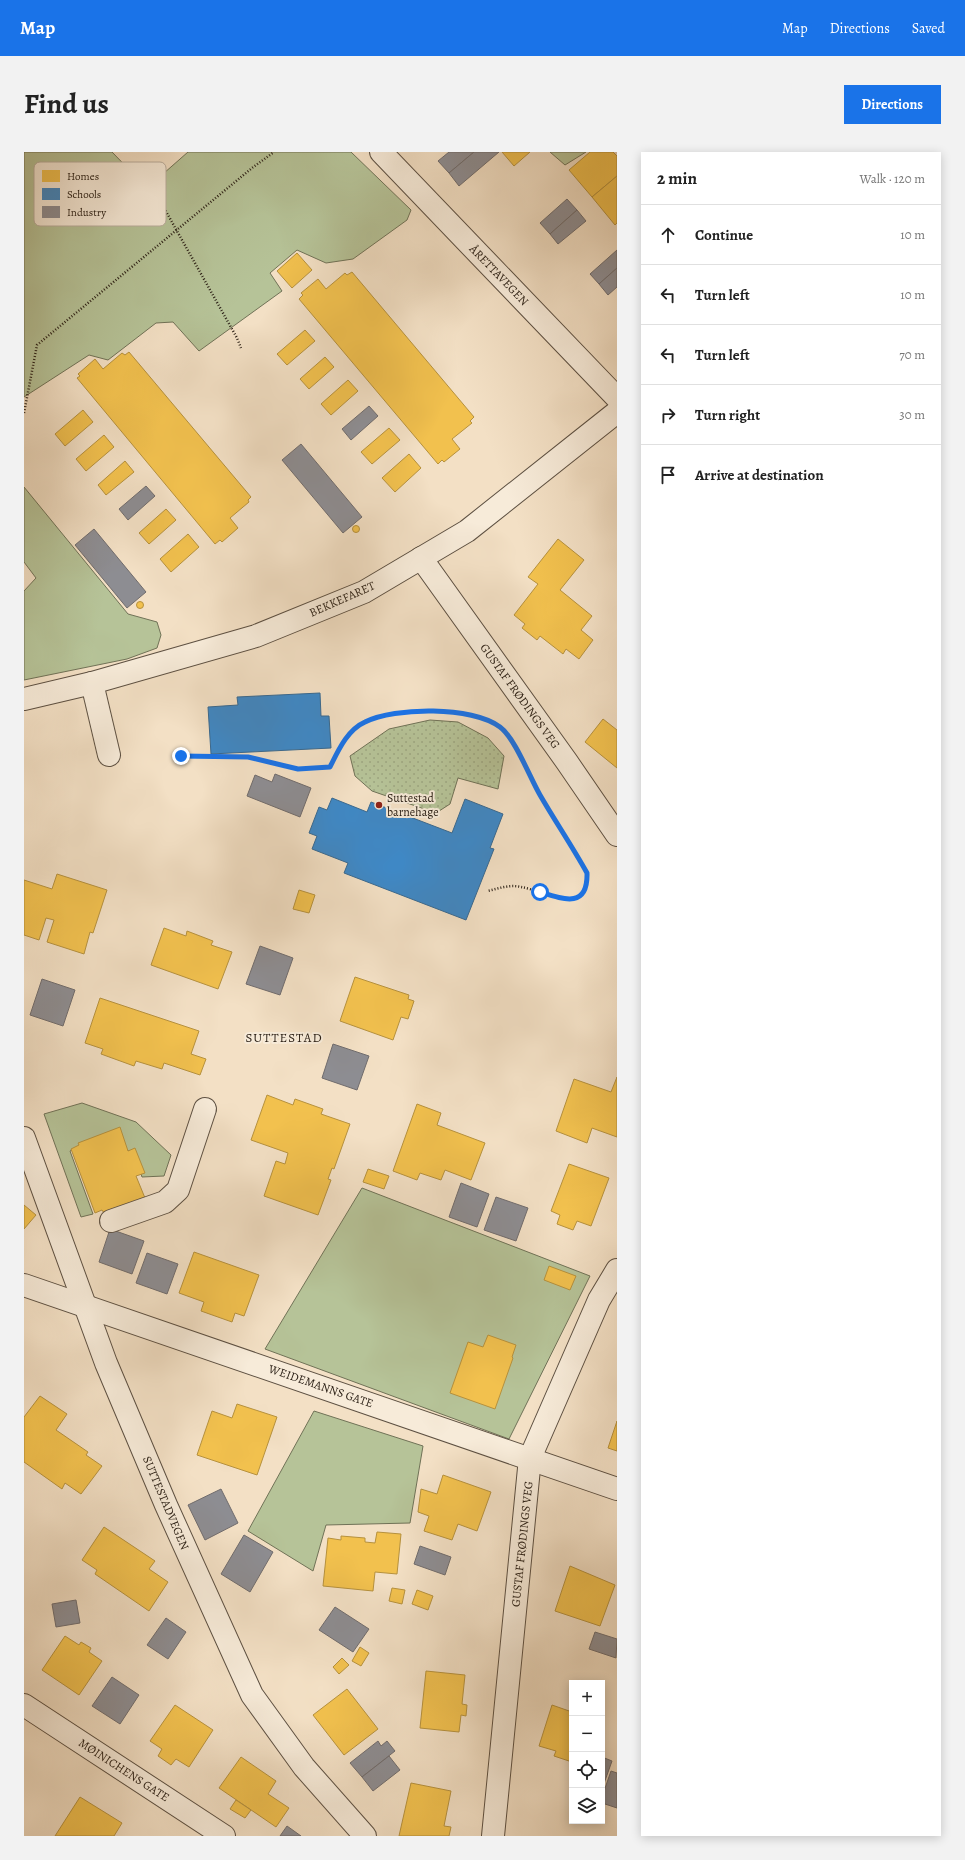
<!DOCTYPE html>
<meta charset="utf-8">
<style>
:root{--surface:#fff;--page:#f2f2f2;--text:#222;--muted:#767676;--line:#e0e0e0;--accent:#1a73e8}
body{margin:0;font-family:Alegreya,serif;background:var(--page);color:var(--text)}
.controls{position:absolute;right:12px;bottom:12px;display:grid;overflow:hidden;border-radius:0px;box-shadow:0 2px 10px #0003}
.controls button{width:36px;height:36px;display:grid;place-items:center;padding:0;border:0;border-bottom:1px solid var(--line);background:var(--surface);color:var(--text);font:20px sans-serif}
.stop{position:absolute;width:12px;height:12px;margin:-9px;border:3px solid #1a73e8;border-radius:50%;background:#fff}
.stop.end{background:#1a73e8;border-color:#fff;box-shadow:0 1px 4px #0008}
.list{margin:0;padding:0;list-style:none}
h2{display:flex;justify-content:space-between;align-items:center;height:52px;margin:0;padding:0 16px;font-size:17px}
h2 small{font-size:13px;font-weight:400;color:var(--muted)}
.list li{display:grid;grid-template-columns:26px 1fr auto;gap:12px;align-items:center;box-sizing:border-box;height:60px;padding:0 16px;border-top:1px solid var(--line)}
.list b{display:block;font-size:15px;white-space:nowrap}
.list em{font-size:13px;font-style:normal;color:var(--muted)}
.icon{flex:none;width:22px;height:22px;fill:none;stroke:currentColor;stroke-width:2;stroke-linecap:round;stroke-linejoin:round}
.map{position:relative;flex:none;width:593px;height:1684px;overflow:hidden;border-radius:0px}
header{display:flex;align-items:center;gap:24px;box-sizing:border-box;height:56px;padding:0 20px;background:var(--accent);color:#fff}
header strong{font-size:19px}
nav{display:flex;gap:22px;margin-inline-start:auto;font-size:14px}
.intro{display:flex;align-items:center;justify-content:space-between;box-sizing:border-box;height:96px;padding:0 24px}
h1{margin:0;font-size:28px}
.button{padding:10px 18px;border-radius:0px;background:var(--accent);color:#fff;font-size:14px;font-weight:700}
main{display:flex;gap:24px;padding:0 24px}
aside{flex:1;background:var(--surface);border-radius:0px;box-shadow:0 2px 10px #0003}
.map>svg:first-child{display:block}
</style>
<header>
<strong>Map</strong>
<nav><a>Map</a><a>Directions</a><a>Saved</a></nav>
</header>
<div class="intro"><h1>Find us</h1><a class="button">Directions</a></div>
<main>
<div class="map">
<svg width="593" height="1684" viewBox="0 0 593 1684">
<defs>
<pattern id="park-dots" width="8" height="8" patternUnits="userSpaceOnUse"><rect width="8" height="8" fill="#b6c398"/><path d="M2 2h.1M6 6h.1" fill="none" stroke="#9da782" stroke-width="1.8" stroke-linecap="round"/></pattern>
</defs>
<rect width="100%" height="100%" fill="#f3e0c5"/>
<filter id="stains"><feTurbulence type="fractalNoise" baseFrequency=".005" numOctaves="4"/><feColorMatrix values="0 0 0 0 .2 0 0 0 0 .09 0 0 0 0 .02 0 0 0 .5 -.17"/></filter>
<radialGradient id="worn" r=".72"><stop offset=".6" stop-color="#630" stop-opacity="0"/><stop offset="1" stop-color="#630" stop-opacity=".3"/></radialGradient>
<!-- grass -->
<g fill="#b6c398" stroke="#707257">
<path d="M 0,0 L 88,0 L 123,36 L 164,0 L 327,0 L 387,58 L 383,68 L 329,107 L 302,111 L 273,98 L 246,121 L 258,139 L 175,199 L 149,170 L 132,171 L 84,208 L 65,203 L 0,245 Z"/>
<path d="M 526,0 L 562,0 L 541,13 Z"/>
<path d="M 0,335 L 104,462 L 133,470 L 137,483 L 133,496 L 103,507 L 0,528 L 0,439 L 12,426 L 0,410 Z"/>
<path d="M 58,951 L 112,970 L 147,1003 L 140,1024 L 118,1025 L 109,999 L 54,995 L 46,999 L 69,1062 L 57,1065 L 20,962 Z"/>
<path d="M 338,1036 L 566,1124 L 485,1287 L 241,1197 Z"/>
<path d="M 290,1259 L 399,1294 L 386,1371 L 302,1373 L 289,1419 L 224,1379 Z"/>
</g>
<!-- park -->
<path fill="url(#park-dots)" stroke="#707257" d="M 406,568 L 434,570 L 464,586 L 480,604 L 474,637 L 434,626 L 426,652 L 412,661 L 348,639 L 331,624 L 326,604 L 365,577 Z"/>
<!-- homes -->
<g fill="#f2c14e" stroke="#b6913d">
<path d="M 478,0 L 506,0 L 490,14 Z"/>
<path d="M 566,0 L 589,0 L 593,4 L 593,24 L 568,45 L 545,18 Z"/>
<path d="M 593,24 L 593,71 L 591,73 L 568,45 Z"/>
<path d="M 273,101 L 288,118 L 268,136 L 253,119 Z"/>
<path d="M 328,120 L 450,265 L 446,269 L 448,271 L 428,287 L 436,297 L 420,310 L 418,308 L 414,312 L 275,147 L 279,143 L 277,141 L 294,127 L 302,137 L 321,121 L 323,123 Z"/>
<path d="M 281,178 L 291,189 L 263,213 L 253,202 Z"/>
<path d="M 105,200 L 227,345 L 224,348 L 225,350 L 206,366 L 214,376 L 198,390 L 196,388 L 191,392 L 53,226 L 56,224 L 54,222 L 71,207 L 79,217 L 98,201 L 101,203 Z"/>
<path d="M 301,205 L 310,215 L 285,237 L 276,227 Z"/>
<path d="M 324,228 L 334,239 L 307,263 L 297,252 Z"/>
<path d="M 59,258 L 69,270 L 41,294 L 31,282 Z"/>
<path d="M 365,276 L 376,288 L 348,312 L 337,300 Z"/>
<path d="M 80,283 L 90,295 L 62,319 L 52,307 Z"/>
<path d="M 385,302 L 397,316 L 371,340 L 358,326 Z"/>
<path d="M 101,309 L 110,320 L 82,343 L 74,333 Z"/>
<path d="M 142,357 L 152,368 L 125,392 L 115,381 Z"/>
<circle cx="332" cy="377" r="3.5"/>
<path d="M 164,382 L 175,395 L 147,420 L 136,407 Z"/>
<path d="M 534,387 L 560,408 L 536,438 L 568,464 L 557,478 L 569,488 L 555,507 L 542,497 L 539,502 L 516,484 L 513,488 L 498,476 L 501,472 L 490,463 L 514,432 L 504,425 Z"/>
<circle cx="116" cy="453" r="3.5"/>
<path d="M 579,567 L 593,578 L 593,616 L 561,590 Z"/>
<path d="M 33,722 L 83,738 L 69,781 L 66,780 L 60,802 L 23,790 L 30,768 L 22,766 L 15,788 L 0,783 L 0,728 L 28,737 Z"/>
<path d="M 275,738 L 291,743 L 285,761 L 269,757 Z"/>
<path d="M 140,776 L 162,784 L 163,779 L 189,789 L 187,793 L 208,800 L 194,837 L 127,813 Z"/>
<path d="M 331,825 L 385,843 L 384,847 L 390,849 L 384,867 L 377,865 L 369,888 L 316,869 Z"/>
<path d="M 76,846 L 175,879 L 167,902 L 182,907 L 176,923 L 140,911 L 138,917 L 112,909 L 110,914 L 77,902 L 79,897 L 61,891 Z"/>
<path d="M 593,925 L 593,985 L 568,976 L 563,991 L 532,979 L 550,927 L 587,940 Z"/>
<path d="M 243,943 L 269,953 L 271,947 L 299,957 L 297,962 L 326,972 L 310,1017 L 308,1016 L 304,1027 L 307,1028 L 294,1063 L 240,1044 L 252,1009 L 261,1012 L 264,1001 L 227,988 Z"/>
<path d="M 393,952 L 417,961 L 413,973 L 461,991 L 447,1028 L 421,1018 L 417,1028 L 396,1021 L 393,1028 L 369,1019 Z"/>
<path d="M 96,975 L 104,999 L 111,996 L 121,1021 L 112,1024 L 121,1046 L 80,1061 L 78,1058 L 71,1061 L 47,997 L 55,993 L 54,991 Z"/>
<path d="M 545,1012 L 585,1026 L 567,1074 L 553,1069 L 549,1078 L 533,1072 L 536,1063 L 527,1059 Z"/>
<path d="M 344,1017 L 365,1024 L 360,1037 L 339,1030 Z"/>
<path d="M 0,1053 L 12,1063 L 0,1077 Z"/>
<path d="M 170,1100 L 235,1123 L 220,1164 L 211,1161 L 208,1170 L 177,1159 L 180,1150 L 155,1141 Z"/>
<path d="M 525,1114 L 552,1124 L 546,1138 L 520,1128 Z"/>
<path d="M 464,1183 L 492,1193 L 488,1205 L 489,1206 L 471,1257 L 426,1241 L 444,1190 L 459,1195 Z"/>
<path d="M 16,1244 L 43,1262 L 32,1278 L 64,1300 L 62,1303 L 78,1314 L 57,1342 L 41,1331 L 38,1337 L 0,1310 L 0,1265 Z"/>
<path d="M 213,1252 L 253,1265 L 233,1323 L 173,1303 L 188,1259 L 208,1266 Z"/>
<path d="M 593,1269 L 593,1299 L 584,1296 Z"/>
<path d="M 419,1323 L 467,1340 L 453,1379 L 434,1372 L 428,1388 L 400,1379 L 405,1364 L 394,1360 L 397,1337 L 413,1342 Z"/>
<path d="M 80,1375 L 131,1409 L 125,1417 L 144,1430 L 125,1459 L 71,1422 L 73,1418 L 58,1408 Z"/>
<path d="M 353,1380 L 377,1382 L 373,1422 L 351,1420 L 349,1439 L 299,1434 L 304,1386 L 317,1388 L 317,1384 L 341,1386 L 341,1390 L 351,1391 Z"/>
<path d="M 546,1414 L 591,1433 L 576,1474 L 531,1459 Z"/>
<path d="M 368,1436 L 381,1438 L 378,1452 L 365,1449 Z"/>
<path d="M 393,1438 L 409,1444 L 404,1458 L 388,1452 Z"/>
<path d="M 41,1484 L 55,1493 L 57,1490 L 67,1496 L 65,1500 L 78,1509 L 55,1543 L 18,1518 Z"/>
<path d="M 336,1495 L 345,1501 L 337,1514 L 328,1509 Z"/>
<path d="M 318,1506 L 325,1513 L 315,1522 L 309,1515 Z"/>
<path d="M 402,1519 L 441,1523 L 438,1552 L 443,1553 L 442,1564 L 437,1563 L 435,1580 L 396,1576 Z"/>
<path d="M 323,1537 L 354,1577 L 320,1603 L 289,1563 Z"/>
<path d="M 151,1553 L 189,1578 L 165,1615 L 152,1607 L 147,1613 L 134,1604 L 138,1597 L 126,1589 Z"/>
<path d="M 528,1553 L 548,1560 L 548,1610 L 530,1604 L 532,1599 L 515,1594 Z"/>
<path d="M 217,1605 L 252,1629 L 244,1642 L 265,1656 L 252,1675 L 195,1636 Z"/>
<path d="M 387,1631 L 427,1639 L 420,1674 L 427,1675 L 425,1684 L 375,1684 Z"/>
<path d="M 56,1645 L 98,1671 L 90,1684 L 31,1684 Z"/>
<path d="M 212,1648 L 227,1658 L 221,1666 L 206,1657 Z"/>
</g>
<!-- schools -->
<g fill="#3f88c5" stroke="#396990">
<path d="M 296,541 L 297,564 L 305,564 L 307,596 L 187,602 L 184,555 L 214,553 L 213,545 Z"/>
<path d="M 308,646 L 343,660 L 347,650 L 428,681 L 441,647 L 479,662 L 466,696 L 470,697 L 442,768 L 320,721 L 324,711 L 288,697 L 293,684 L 285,681 L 295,655 L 303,658 Z"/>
</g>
<!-- industry -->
<g fill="#8d8d92" stroke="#706c6d">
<path d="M 425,0 L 450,0 L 425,21 L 414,9 Z"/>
<path d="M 450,0 L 475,0 L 435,34 L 425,21 Z"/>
<path d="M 543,47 L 553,58 L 526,82 L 516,71 Z"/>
<path d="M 553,58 L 562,69 L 534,92 L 526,82 Z"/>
<path d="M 593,98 L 593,116 L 575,132 L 566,122 Z"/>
<path d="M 593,116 L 593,135 L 584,143 L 575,132 Z"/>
<path d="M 345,254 L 354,264 L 327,288 L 318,277 Z"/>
<path d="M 277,292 L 338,365 L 319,381 L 258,308 Z"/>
<path d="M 122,334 L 131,344 L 104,368 L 95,357 Z"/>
<path d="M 70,377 L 122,440 L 103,456 L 51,393 Z"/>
<path d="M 251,622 L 287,636 L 276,665 L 223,644 L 231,623 L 248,630 Z"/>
<path d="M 236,794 L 269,806 L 256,843 L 222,832 Z"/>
<path d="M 18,827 L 51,838 L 39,874 L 6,863 Z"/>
<path d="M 309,892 L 345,904 L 333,938 L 298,926 Z"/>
<path d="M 437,1031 L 465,1042 L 453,1075 L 425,1065 Z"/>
<path d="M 472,1045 L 504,1056 L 492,1089 L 460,1078 Z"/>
<path d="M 86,1077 L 120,1089 L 108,1122 L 75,1110 Z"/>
<path d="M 123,1101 L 154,1112 L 143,1142 L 112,1131 Z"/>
<path d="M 197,1337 L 214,1371 L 181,1388 L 164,1353 Z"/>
<path d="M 220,1383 L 249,1400 L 226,1440 L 197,1422 Z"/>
<path d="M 396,1394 L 427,1405 L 421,1423 L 390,1412 Z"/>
<path d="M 52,1448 L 56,1471 L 32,1475 L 28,1452 Z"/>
<path d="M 311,1455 L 345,1477 L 329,1500 L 295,1478 Z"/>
<path d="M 142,1466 L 162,1480 L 144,1507 L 123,1493 Z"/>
<path d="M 571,1480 L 593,1487 L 592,1506 L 565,1497 Z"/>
<path d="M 88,1525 L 115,1543 L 96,1572 L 68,1554 Z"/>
<path d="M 354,1589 L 357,1594 L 363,1589 L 371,1599 L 338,1625 L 326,1611 Z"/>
<path d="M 365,1604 L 376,1618 L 349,1639 L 338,1625 Z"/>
<path d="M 578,1605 L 588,1609 L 578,1637 Z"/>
<path d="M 587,1619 L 593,1621 L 593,1656 L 578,1651 L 578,1645 Z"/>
<path d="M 263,1674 L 277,1684 L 256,1684 Z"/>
</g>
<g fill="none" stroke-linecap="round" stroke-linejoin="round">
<!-- minor casing -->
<g stroke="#5d5042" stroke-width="24">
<g id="minor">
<path d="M 357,0 L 593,246"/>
<path d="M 397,406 L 543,610 L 593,683"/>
<path d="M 68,531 L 85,603"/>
<path d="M 0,547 L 68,531 L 232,484 L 340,440 L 443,379 L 593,260"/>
<path d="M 0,986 L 82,1211 L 142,1353 L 228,1543 L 280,1615 L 341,1684"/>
<path d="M 87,1069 L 141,1050 L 154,1038 L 181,957"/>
<path d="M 0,1133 L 593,1337"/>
<path d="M 0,1553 L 200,1684"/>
<path d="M 469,1684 L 506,1306 L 575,1148 L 593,1118"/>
</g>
</g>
<!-- path -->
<g stroke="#2b2016" stroke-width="2.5" stroke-dasharray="1 2" stroke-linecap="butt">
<path d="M 121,22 L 213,186 L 217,196"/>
<path d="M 0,261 L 13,193 L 228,16 L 250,0"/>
<path d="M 157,604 L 224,605 L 274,617 L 306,615 C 314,598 323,578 341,570 C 371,555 448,554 476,575 C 491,586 506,626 516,643 C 531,669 548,694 563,721 C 564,767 522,739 497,735 C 485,732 474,737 463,739"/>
</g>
<!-- minor -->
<use href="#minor" stroke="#f7ebd9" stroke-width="22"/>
</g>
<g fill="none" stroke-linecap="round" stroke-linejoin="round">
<!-- route -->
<path stroke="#1a73e8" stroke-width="5" d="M 157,604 L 224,605 L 274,617 L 306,615 C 314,599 323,578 341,570 C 371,555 448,554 476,575 C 491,586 506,626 516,643 C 531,669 548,694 563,721 C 564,756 541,748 516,740"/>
</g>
<!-- markers -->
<circle fill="#8f2418" stroke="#f7ebd9" stroke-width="1.5" cx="355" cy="653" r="4"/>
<g text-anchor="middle" stroke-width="4" stroke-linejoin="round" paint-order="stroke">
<!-- street labels -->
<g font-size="12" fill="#2b2016" stroke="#f7ebd9">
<text transform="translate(475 123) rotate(46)" y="4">ÅRETTAVEGEN</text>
<text transform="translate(318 447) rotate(-24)" y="4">BEKKEFARET</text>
<text transform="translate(496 544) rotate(54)" y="4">GUSTAF FRØDINGS VEG</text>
<text transform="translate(297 1234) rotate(19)" y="4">WEIDEMANNS GATE</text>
<text transform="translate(142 1351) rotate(67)" y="4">SUTTESTADVEGEN</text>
<text transform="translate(498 1392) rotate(-84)" y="4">GUSTAF FRØDINGS VEG</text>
<text transform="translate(100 1618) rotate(33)" y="4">MØINICHENS GATE</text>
</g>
<!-- poi labels -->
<g font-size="12" fill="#2b2016" stroke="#f7ebd9" text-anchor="start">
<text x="363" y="650">Suttestad<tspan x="363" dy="14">barnehage</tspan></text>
</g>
<!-- neighbourhood labels -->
<g font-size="13" letter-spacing="1" fill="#2b2016" stroke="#f7ebd9">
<text x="260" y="890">SUTTESTAD</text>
</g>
</g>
<!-- legend -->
<rect x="10" y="10" width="132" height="64" rx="6" fill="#f7ebd9" stroke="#baae9e" stroke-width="1"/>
<rect x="18" y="18" width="18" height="12" fill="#f2c14e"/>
<rect x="18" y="36" width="18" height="12" fill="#3f88c5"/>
<rect x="18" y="54" width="18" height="12" fill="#8d8d92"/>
<g font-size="11" fill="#2b2016">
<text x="43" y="28">Homes</text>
<text x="43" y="46">Schools</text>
<text x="43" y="64">Industry</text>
</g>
<rect width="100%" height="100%" filter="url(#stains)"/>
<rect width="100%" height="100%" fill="url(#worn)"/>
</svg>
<div class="controls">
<button>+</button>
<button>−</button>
<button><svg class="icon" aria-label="locate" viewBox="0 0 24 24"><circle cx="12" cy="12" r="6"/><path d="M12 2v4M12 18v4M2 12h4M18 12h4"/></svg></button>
<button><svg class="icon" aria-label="layers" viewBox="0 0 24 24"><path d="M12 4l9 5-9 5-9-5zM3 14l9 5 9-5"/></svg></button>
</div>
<div class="stop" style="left:516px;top:740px"></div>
<div class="stop end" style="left:157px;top:604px"></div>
</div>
<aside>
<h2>2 min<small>Walk · 120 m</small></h2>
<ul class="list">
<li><svg class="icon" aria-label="ahead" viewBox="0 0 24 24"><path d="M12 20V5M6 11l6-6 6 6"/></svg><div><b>Continue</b></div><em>10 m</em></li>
<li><svg class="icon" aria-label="left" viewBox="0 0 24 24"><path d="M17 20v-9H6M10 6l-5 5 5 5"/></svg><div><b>Turn left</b></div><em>10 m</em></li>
<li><svg class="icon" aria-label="left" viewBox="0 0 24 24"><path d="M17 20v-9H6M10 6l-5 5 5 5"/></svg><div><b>Turn left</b></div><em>70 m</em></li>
<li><svg class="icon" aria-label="right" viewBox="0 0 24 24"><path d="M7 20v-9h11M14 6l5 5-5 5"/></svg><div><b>Turn right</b></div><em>30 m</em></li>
<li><svg class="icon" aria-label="arrive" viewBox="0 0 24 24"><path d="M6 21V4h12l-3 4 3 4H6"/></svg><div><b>Arrive at destination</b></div></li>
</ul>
</aside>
</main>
